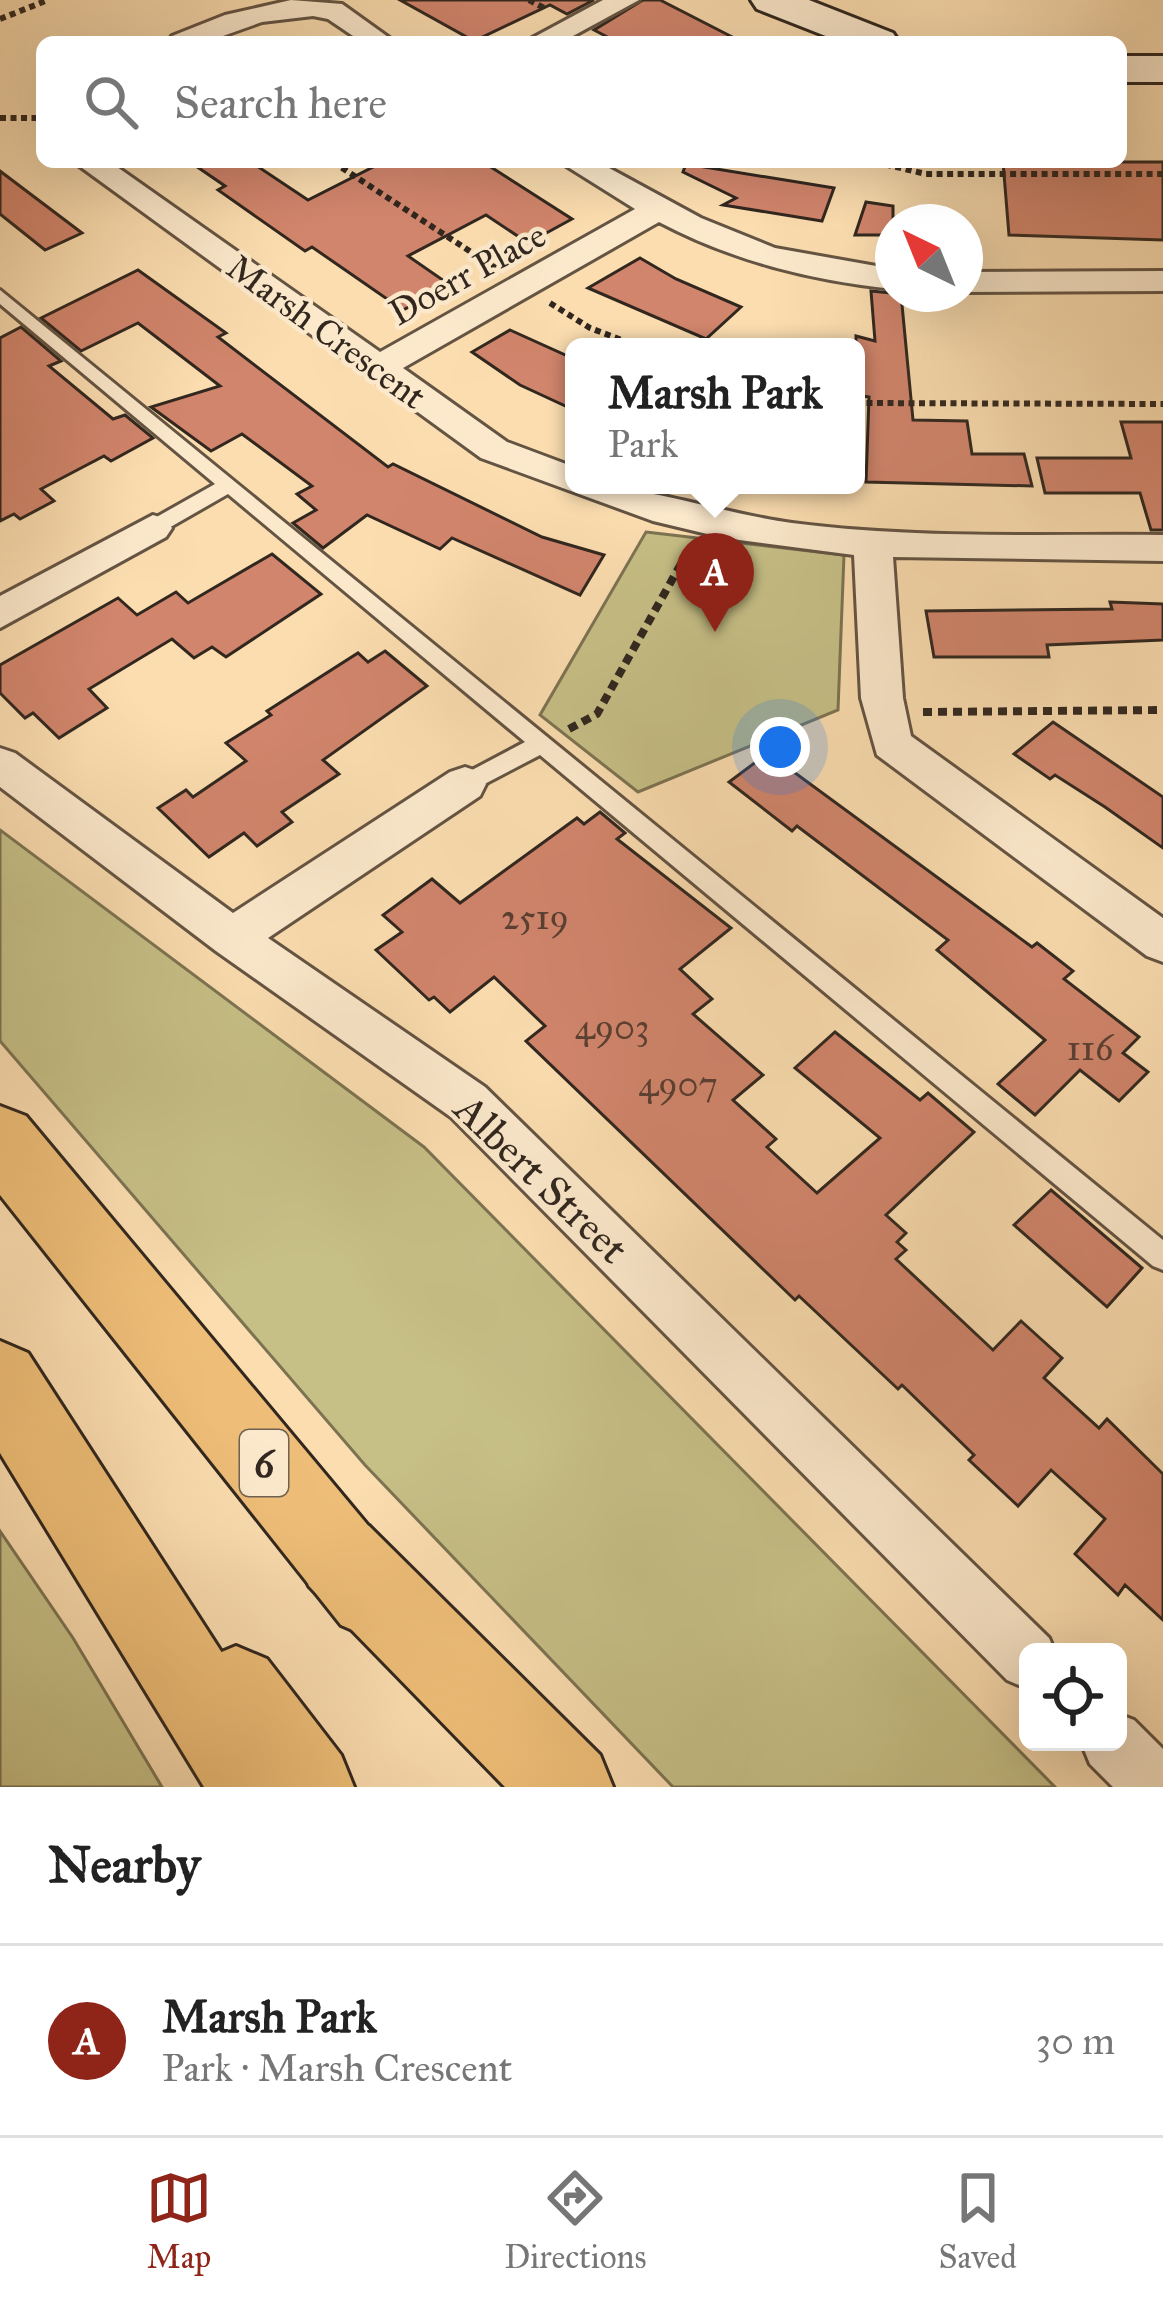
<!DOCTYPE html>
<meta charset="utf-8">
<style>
:root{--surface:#fff;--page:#f2f2f2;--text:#222;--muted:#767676;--line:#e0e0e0;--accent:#8f2418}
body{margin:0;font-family:"IM FELL Great Primer",serif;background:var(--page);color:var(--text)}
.controls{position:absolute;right:36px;bottom:36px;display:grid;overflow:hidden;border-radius:18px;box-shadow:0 12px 48px #0002}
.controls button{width:108px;height:108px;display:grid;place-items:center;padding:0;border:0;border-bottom:3px solid var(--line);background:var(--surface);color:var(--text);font:60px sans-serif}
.compass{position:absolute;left:875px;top:204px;width:108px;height:108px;border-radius:50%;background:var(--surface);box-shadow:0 12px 48px #0002;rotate:317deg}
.you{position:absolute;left:780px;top:747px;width:42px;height:42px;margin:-30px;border:9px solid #fff;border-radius:50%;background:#1a73e8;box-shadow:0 0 0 18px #1a73e833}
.badge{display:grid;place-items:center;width:78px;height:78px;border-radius:50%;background:var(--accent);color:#fff;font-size:39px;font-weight:700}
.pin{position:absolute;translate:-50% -99px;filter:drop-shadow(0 3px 6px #0008)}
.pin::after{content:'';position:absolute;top:63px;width:42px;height:36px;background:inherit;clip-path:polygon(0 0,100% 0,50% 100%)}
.popup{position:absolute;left:565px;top:338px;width:300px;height:156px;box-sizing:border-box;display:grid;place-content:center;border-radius:18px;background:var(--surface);filter:drop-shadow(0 3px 9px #0005);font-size:39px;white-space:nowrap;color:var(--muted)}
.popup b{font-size:45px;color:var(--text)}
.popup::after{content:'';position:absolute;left:50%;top:100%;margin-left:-24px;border:24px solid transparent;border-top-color:var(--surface)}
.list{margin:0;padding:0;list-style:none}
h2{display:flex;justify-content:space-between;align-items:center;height:156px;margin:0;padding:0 48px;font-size:51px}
h2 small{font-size:39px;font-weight:400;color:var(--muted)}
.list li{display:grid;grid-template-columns:78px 1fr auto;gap:36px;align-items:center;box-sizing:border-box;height:192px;padding:0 48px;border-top:3px solid var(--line)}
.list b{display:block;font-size:45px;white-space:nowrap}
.list p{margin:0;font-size:39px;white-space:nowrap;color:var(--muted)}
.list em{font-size:39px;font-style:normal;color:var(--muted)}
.icon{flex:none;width:66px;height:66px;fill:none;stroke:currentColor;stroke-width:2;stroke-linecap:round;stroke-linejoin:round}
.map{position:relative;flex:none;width:1163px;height:1787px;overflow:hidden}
.search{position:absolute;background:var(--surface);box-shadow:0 12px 48px #0002;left:36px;right:36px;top:36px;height:132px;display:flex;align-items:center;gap:30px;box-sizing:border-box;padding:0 42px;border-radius:18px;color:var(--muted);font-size:45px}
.sheet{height:348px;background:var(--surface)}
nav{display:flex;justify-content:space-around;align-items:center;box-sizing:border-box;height:168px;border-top:3px solid var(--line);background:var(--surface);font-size:33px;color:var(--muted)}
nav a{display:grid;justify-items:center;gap:6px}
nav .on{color:var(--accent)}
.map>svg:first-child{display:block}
</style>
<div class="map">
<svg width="1163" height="1787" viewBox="0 0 1163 1787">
<rect width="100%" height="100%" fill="#fbddb0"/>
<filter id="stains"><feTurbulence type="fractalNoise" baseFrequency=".00167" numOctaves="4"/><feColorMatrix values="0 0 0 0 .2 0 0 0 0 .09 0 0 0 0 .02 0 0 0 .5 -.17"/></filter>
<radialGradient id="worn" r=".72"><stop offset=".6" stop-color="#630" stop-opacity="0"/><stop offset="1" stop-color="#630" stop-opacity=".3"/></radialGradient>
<!-- green -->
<g fill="#c6bf86" stroke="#7c7352" stroke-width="3">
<path d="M 646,532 L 844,555 L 838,710 L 638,792 L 540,715 Z"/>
<path d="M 0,830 L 424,1147 L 1055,1787 L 673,1787 L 365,1465 L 0,1041 Z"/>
<path d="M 0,1531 L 73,1638 L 162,1787 L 0,1787 Z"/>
</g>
<!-- building -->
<g fill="#d1856c" stroke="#31271f" stroke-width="3">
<path d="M 400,0 L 594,0 L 567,14 L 550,5 L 474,41 Z"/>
<path d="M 643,0 L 660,0 L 742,42 L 617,42 L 594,30 Z"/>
<path d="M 190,162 L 251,162 L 308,200 L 383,162 L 483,162 L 572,219 L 528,243 L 486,215 L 408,256 L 450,285 L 403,310 L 312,247 L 305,251 L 218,190 L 225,186 Z"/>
<path d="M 1003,162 L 1163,162 L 1163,240 L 1009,235 Z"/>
<path d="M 686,164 L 834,188 L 822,221 L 723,205 L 736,198 L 683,172 Z"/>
<path d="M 0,171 L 82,233 L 45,250 L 0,214 Z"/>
<path d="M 866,202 L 893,206 L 893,235 L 855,235 Z"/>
<path d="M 640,258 L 676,279 L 741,307 L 706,339 L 588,288 Z"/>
<path d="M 138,270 L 226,333 L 218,337 L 388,467 L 393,464 L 542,537 L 604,555 L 580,595 L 452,538 L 440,549 L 367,515 L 323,548 L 293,523 L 316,510 L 297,494 L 312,486 L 242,434 L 211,451 L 151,407 L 220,386 L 138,323 L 81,351 L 41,318 Z"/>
<path d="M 871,291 L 901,294 L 913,420 L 967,421 L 972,454 L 1024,454 L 1032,486 L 866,482 L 869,397 L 856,395 L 856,336 L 875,341 Z"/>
<path d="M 21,327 L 61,361 L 49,366 L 113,419 L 125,415 L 153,438 L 111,461 L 104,456 L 41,489 L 54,501 L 20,519 L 14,514 L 0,521 L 0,338 Z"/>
<path d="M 510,330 L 574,359 L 574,410 L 520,385 L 472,352 Z"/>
<path d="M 1121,422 L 1163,422 L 1163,530 L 1151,530 L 1140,493 L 1045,493 L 1037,458 L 1131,458 Z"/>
<path d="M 272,554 L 321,594 L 226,657 L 212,647 L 194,658 L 172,639 L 89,689 L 107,708 L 59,738 L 33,713 L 25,718 L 0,693 L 0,665 L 118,598 L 137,615 L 176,592 L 188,603 Z"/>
<path d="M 1110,602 L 1163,604 L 1163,640 L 1047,645 L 1049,657 L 934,657 L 926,611 L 1112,609 Z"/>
<path d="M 385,651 L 427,686 L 323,760 L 339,774 L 282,812 L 292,822 L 257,846 L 244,833 L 209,857 L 158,808 L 186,790 L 193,797 L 246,761 L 226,743 L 271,715 L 267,711 L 358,653 L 368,662 Z"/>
<path d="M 1053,722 L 1163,797 L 1163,848 L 1105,807 L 1055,775 L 1050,779 L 1014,754 Z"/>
<path d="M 768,753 L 1032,947 L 1037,943 L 1073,971 L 1064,979 L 1139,1037 L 1123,1053 L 1148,1072 L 1119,1101 L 1080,1070 L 1035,1115 L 998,1084 L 1045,1040 L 937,950 L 948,940 L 797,826 L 792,831 L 729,782 Z"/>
<path d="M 600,812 L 625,833 L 617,839 L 731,928 L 680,969 L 712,999 L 693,1014 L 763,1075 L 733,1100 L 776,1139 L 767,1147 L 817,1193 L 880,1138 L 795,1068 L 835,1032 L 920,1100 L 928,1093 L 974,1132 L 886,1215 L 906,1233 L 897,1242 L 906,1250 L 896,1259 L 993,1350 L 1021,1321 L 1062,1358 L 1044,1378 L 1099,1428 L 1107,1419 L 1163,1474 L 1163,1620 L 1125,1585 L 1118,1595 L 1075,1554 L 1105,1519 L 1051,1470 L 1018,1506 L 969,1460 L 974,1455 L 902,1385 L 898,1389 L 799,1296 L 795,1300 L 526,1041 L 545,1026 L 494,977 L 450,1012 L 434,997 L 429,1000 L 376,950 L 402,932 L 383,915 L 432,879 L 460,903 L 577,818 L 584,824 Z"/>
<path d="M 1051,1190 L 1142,1268 L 1107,1307 L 1014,1225 Z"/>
</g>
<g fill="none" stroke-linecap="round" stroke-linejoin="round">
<!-- lane casing -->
<g stroke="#645443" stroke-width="6">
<path id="lane" d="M 0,290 L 1163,1240 L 1163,1270 L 1153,1266 L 540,755 L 473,790 L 457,790 L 454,784 L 457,778 L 525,742 L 228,494 L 160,533 L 146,533 L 146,523 L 215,484 L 0,304 Z"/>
</g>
<!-- street casing -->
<g stroke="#645443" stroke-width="6">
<g id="street">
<path d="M 291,0 L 342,4 L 395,42 L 362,42 L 328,19 L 313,16 L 262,22 L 206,42 L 168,42 L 172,36 L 225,15 Z"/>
<path d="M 603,0 L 639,0 L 562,42 L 525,42 Z"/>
<path d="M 74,162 L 110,162 L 380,352 L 635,209 L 560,162 L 598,162 L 701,218 L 775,248 L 893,269 L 893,289 C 810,280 733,261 659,222 L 403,368 L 507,442 L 574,467 L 574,485 C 647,485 719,513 792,523 C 915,539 1040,534 1163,535 L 1163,561 L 893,557 L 903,698 L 911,736 L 1163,918 L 1163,962 L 1147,956 L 877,755 L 861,698 L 854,555 L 724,538 L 653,521 L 481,458 Z"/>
<path d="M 1163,271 L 1163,291 L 965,292 L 965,272 Z"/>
<path d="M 153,515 L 166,519 L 172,528 L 166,537 L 0,628 L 0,596 Z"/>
<path d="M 0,748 L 15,753 L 233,913 L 450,772 L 465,767 L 480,772 L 486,784 L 480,796 L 268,938 L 485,1087 L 1049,1638 L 1055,1652 L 1028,1652 L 1028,1689 L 1007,1680 L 451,1117 L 216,951 L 0,787 Z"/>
<path d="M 1118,1714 L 1134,1720 L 1163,1749 L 1163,1787 L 1113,1787 L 1090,1764 L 1081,1742 L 1118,1742 Z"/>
</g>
</g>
<!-- secondary casing -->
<g stroke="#31271f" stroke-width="6">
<g id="secondary">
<path d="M 751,0 L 809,0 L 893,33 L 899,42 L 841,42 L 757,9 Z"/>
<rect x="1121" y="56" width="42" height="26"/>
</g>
</g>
<!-- primary casing -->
<g stroke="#31271f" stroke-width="6">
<g id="primary">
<path d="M 0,1106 L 26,1116 L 401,1565 L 414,1595 L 401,1625 L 371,1638 L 341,1625 L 0,1195 Z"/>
<path d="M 236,1646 L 267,1659 L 341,1755 L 354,1787 L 253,1787 L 205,1721 L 192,1690 L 205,1659 Z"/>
</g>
</g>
<!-- highway casing -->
<g stroke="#31271f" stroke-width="6">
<g id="highway">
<path d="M 0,1341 L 28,1353 L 288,1755 L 301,1787 L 204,1787 L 0,1453 Z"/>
<path d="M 339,1514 L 369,1526 L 600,1755 L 613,1787 L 505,1787 L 309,1586 L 297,1556 L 309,1526 Z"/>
</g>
</g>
<!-- path-far1 -->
<g stroke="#31271f" stroke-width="6" stroke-dasharray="6 4.5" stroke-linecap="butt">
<path d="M 529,0 L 546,9"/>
<path d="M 0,19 L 48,0"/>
<path d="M 0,118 L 42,118"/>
<path d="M 333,162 L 497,269"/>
<path d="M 875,162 L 926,174 L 1163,174"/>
<path d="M 550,303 L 590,328 L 640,347"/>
<path d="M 856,403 L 1163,404"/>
</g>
<!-- path -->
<g stroke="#31271f" stroke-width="8" stroke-dasharray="9 6" stroke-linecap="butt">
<path d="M 923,712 L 1163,710"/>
<path d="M 569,729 L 597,714 L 691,546"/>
</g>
<!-- lane -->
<use href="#lane" fill="#fce9cc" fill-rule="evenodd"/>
<!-- street -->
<use href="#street" fill="#fce9cc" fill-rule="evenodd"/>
<!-- secondary -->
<use href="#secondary" fill="#fce9cc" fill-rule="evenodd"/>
<!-- primary -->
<use href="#primary" fill="#eebe78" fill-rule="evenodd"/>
<!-- highway -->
<use href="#highway" fill="#eebe78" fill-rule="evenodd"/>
</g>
<g text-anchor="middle" stroke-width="9" stroke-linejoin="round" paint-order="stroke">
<!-- far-street labels -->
<g font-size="36" fill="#31271f" stroke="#fce9cc">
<text transform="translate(467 273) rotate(-29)" y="13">Doerr Place</text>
<text transform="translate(327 331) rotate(36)" y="13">Marsh Crescent</text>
</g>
<!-- number labels -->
<g font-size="36" fill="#593e32">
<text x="535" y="929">2519</text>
<text x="612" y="1039">4903</text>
<text x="1090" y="1060">116</text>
<text x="678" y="1096">4907</text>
</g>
<!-- shield labels -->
<rect fill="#fce9cc" stroke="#6e6153" stroke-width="3" x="240" y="1430" width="48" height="66" rx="9"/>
<g font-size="39" font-weight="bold" fill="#31271f">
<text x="264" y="1477">6</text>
</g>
<!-- street labels -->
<g font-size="42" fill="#31271f" stroke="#fce9cc">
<text transform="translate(542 1178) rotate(44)" y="15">Albert Street</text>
</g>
</g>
<rect width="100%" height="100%" filter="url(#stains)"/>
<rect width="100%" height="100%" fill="url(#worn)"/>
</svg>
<div class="controls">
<button><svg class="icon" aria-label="locate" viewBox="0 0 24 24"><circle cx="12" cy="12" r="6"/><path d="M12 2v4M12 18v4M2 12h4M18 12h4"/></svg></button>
</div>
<svg class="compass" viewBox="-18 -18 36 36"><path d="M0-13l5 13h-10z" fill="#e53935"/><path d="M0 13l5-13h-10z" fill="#767676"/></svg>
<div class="you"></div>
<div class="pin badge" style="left:715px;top:632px">A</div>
<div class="popup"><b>Marsh Park</b>Park</div>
<div class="search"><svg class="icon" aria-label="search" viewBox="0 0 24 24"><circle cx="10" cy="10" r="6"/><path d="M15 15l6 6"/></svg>Search here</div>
</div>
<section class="sheet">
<h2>Nearby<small></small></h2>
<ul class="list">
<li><span class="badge">A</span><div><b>Marsh Park</b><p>Park · Marsh Crescent</p></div><em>30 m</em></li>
</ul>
</section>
<nav>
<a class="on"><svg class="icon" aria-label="map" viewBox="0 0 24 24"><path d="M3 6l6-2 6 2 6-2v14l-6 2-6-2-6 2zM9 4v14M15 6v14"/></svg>Map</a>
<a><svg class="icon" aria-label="directions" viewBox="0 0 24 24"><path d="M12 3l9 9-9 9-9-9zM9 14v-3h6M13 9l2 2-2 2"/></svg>Directions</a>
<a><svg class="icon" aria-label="saved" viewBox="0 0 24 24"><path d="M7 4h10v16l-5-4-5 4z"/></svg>Saved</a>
</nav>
